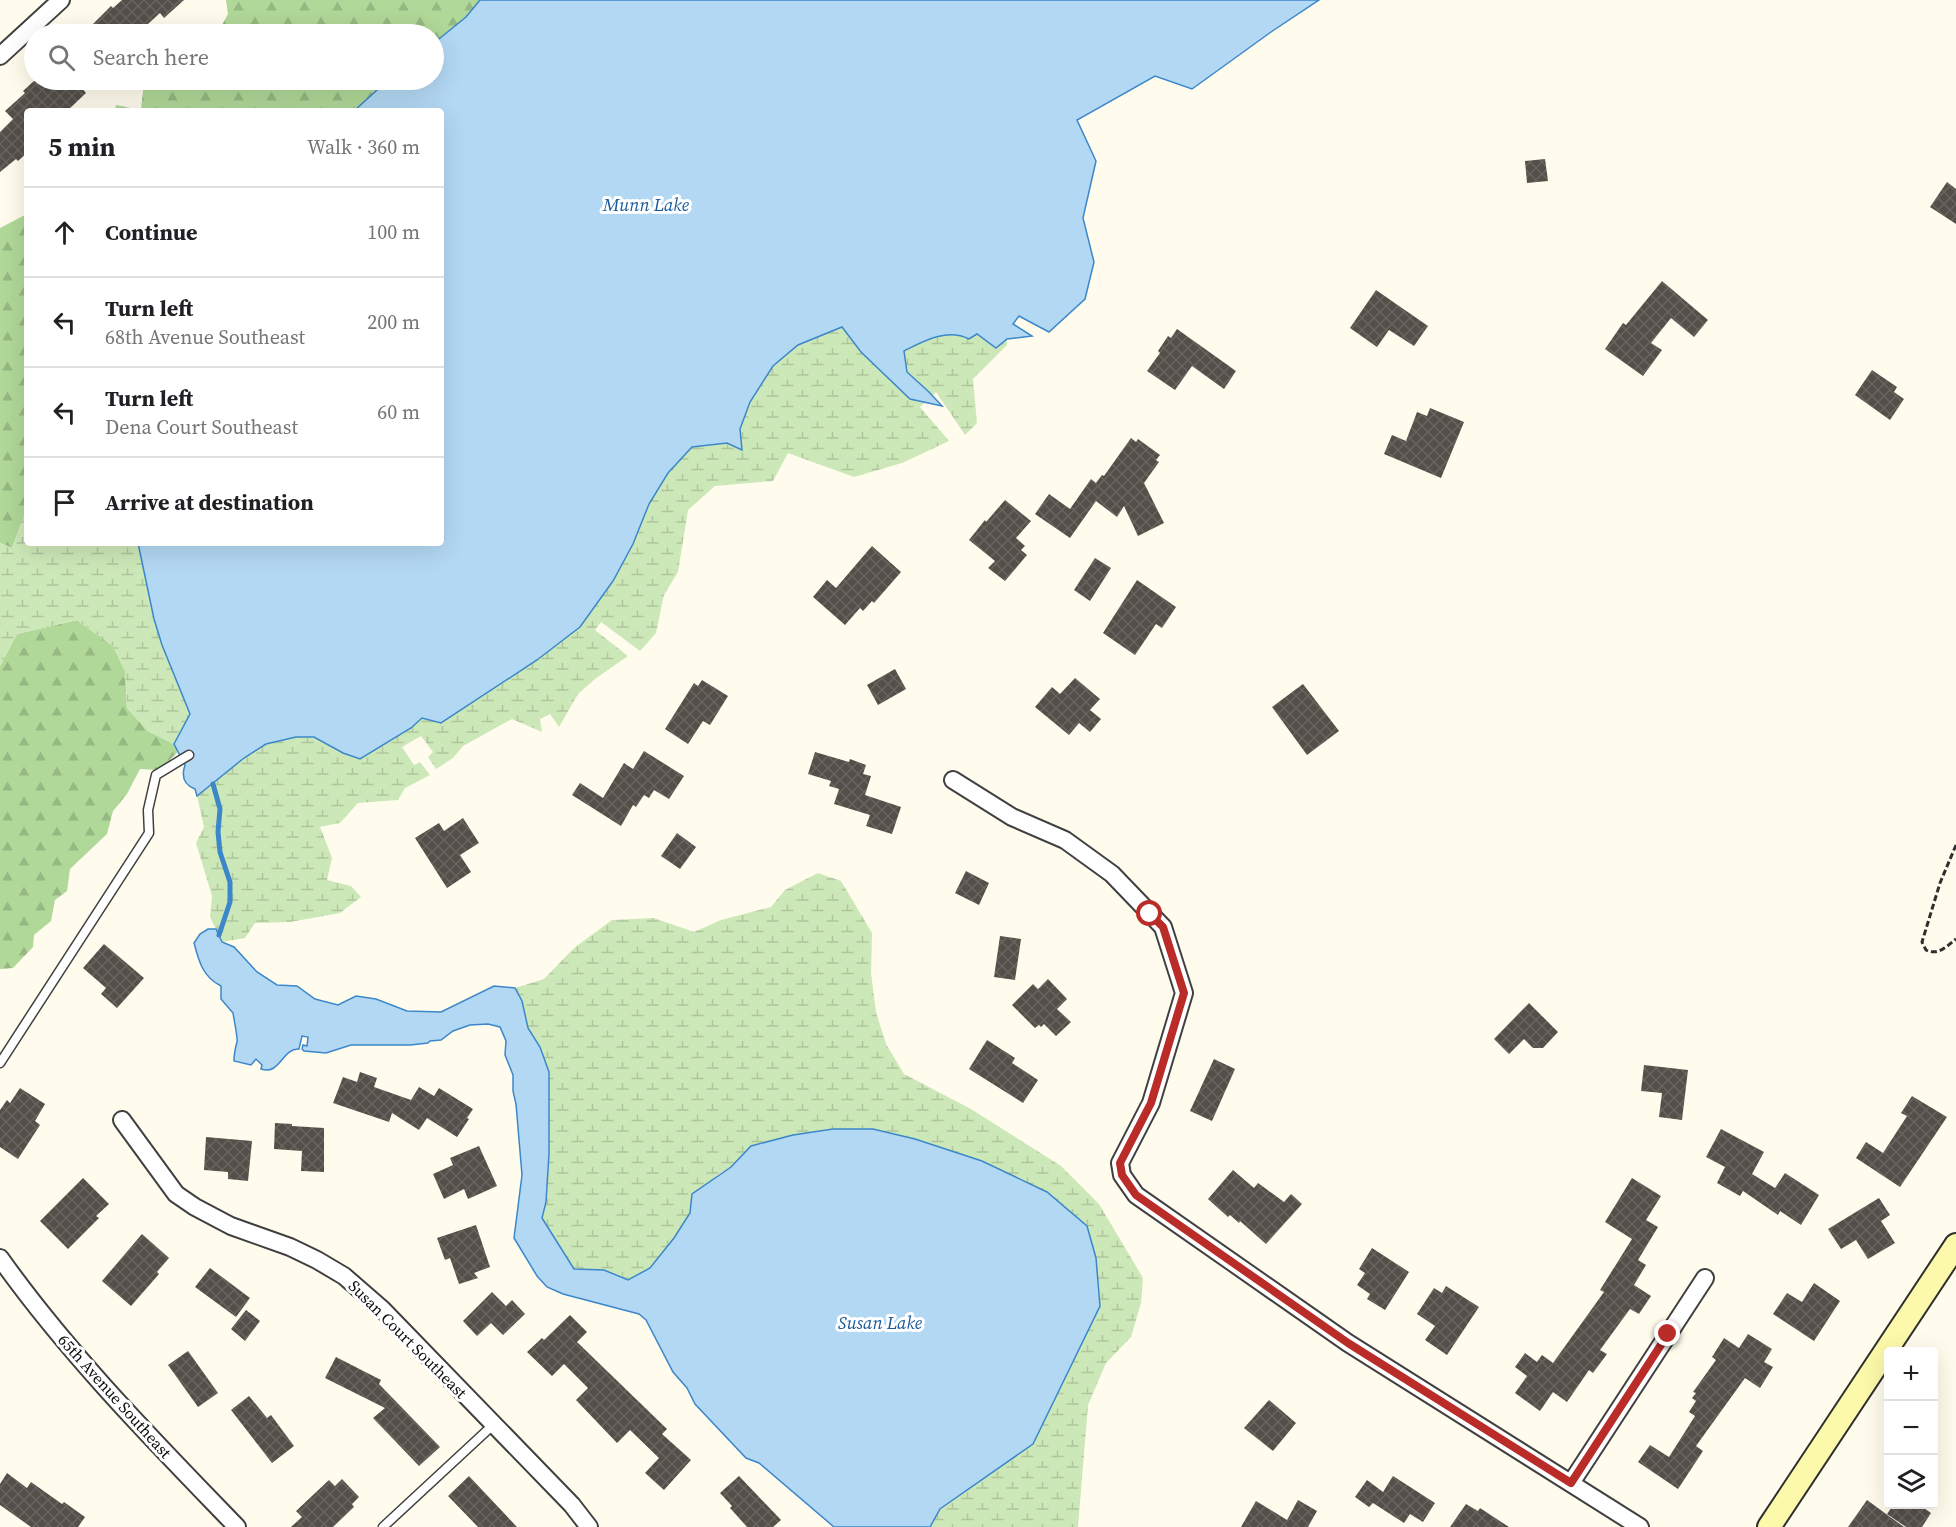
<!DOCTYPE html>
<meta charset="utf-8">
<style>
:root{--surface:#fff;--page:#f2f2f2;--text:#202124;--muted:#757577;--line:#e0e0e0}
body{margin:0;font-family:"Source Serif 4",serif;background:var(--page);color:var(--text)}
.controls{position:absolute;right:18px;bottom:18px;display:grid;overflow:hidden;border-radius:6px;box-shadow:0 6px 24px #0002}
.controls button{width:54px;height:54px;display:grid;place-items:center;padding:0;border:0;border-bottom:2px solid var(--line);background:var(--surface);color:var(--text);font:30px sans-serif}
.stop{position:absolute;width:18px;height:18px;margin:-14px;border:4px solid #b92c28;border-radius:50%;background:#fff}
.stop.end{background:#b92c28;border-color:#fff;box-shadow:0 2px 6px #0008}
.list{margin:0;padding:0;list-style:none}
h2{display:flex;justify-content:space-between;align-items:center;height:78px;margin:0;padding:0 24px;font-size:26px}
h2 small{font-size:20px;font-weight:400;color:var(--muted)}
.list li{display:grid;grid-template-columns:39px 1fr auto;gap:18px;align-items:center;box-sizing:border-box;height:90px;padding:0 24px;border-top:2px solid var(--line)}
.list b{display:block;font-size:22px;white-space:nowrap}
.list p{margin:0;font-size:20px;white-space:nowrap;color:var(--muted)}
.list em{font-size:20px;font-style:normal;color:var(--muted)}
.icon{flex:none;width:33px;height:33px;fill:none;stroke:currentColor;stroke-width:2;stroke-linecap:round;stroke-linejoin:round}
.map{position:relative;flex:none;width:1956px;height:1527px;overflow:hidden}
.search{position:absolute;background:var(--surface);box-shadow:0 6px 24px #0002;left:24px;top:24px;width:420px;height:66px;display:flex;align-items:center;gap:15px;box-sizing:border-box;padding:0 21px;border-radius:33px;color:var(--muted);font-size:22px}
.panel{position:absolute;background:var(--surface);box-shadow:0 6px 24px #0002;left:24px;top:108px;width:420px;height:438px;border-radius:6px}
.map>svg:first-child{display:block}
</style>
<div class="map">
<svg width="1956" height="1527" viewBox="0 0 1956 1527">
<defs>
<pattern id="forest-firs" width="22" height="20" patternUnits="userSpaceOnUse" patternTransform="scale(1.5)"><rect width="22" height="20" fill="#b0d898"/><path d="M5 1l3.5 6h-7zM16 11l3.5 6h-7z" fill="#96b882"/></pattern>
<pattern id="wetland-marsh" width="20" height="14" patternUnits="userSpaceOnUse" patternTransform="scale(1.5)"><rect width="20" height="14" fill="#cde8b8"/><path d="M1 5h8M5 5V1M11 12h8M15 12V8" fill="none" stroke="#afc69d"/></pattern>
<pattern id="building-cross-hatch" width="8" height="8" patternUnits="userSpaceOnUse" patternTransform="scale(1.5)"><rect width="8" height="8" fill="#554f4a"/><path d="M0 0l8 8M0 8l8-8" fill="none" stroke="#686460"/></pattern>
</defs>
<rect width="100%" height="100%" fill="#fffced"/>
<!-- forest -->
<g fill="url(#forest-firs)">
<path d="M 226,0 L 480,0 L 466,17 L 434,43 L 434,34 L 217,34 L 228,14 Z"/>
<path d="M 153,80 L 388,80 L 354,111 L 115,111 L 116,105 L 141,110 L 144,81 Z"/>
<path d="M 27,201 L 27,508 L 12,548 L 0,543 L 0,228 L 25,215 Z"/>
<path d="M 77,620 L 113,646 L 125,671 L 127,708 L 148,731 L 174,744 L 178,752 L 159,770 L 140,769 L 127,794 L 113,811 L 107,834 L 70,869 L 67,891 L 55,900 L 51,921 L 34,935 L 33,947 L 13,968 L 0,969 L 0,666 L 17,634 Z"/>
</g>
<!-- wetland -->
<g fill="url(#wetland-marsh)">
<path d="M 842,327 L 861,352 L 907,372 L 904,351 C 924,341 947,328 969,339 L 977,334 L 1007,339 L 1007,345 L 973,379 L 977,423 L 965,435 L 936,392 L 920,407 L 949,441 L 902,463 L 854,477 L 788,453 L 773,481 L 715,486 L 688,510 L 678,572 L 664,595 L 656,633 L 640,651 L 601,622 L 595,630 L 628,656 L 595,679 L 578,694 L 559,727 L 550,714 L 540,719 L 542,732 L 512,719 L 463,746 L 453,758 L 436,769 L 428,757 L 433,752 L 421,736 L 402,747 L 414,765 L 420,762 L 430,775 L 405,788 L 398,800 L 358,803 L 340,823 L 320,827 L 332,858 L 327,880 L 351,886 L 361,897 L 340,913 L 290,922 L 255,923 L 245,938 L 222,942 L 210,917 L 212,896 L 196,843 L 204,827 L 197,796 L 244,758 L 266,744 L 296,737 L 314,737 L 343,753 C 373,744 399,740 422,717 L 441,723 L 537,660 L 580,627 L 613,581 L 633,544 L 649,504 L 668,473 L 692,447 L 727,443 L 742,450 L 740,429 L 750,402 L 773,366 L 798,345 Z"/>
<path d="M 27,508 L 27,543 L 138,543 L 162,645 L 191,714 L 174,744 L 148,731 L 127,708 L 125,671 L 113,646 L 77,620 L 17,634 L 0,666 L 0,543 L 12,548 Z"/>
<path d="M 818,873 L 841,881 L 872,933 L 871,973 L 876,1012 L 886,1044 L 904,1074 L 971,1109 L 1061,1166 L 1099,1204 L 1143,1278 L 1141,1303 L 1131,1337 L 1106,1363 L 1088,1405 L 1078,1527 L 930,1527 L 940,1510 L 1033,1444 L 915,1139 L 873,1129 L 833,1129 L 751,1147 L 731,1167 L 717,1175 L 674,1238 L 650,1268 L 628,1280 L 604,1270 L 574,1269 L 542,1218 L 546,1202 L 549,1154 L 549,1072 L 540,1047 L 528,1028 L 522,1001 L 515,988 L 544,979 L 574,948 L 612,920 L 654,918 L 694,932 L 721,920 L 771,907 L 785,890 Z"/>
</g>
<!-- water -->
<g fill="#b3d8f4" stroke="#3c87ca" stroke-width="1.5">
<path d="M 480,0 L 1319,0 L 1271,32 L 1192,89 L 1155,76 L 1077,120 L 1096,161 L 1083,218 L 1094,262 L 1085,299 L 1049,332 L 1019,316 L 1013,324 L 1032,336 L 1007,339 L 996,348 L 977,334 L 969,339 C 947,328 924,341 904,351 L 907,372 L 929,392 L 942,406 L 910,399 L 861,352 L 842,327 L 798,345 L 773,366 L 750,402 L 740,429 L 742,450 L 727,443 L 692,447 L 668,473 L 649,504 L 633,544 L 613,581 L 580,627 L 537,660 L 441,723 L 422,718 L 411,728 L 360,759 L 343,753 L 314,737 L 296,737 L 266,744 L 244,758 L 197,796 L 195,789 C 184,785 181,777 185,765 L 174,744 L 190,714 L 162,645 L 154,619 L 138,543 L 441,543 L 441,111 L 354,111 L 388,80 L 434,80 L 434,43 L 466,17 Z"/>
<path d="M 208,929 L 216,929 L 222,942 L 234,947 L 257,972 L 277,985 L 297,986 L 315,999 L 338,1005 L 356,996 L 376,999 L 407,1011 L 441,1012 L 494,986 L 515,988 L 522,1001 L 528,1028 L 540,1047 L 549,1072 L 549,1154 L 546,1202 L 542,1218 L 574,1269 L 604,1270 L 628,1280 L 650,1268 L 674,1238 L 690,1213 L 692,1194 L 731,1167 L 751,1146 L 793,1135 L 833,1129 L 873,1129 L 915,1139 L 982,1161 L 1047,1192 L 1087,1226 L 1096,1258 L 1100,1306 L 1033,1444 L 940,1509 L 930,1527 L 834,1527 L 759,1463 L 746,1458 L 695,1404 L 687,1388 L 673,1372 L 646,1320 L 639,1314 L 563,1294 L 547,1287 L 537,1276 L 514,1238 L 522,1175 L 516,1104 L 513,1091 L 513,1075 L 505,1055 L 506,1041 L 500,1027 L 488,1024 L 470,1025 L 453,1031 L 441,1040 L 430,1041 L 428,1043 L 410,1045 L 351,1045 L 326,1053 L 304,1051 L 302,1049 L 303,1045 L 307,1046 L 308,1037 L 302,1036 L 299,1049 C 282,1048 280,1076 261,1069 L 262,1065 L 256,1059 L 251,1065 L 234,1061 C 234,1054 235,1049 237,1042 C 238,1038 234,1020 233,1013 L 221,999 L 221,986 C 203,977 199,962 194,943 L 200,934 Z"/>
</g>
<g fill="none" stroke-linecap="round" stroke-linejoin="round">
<!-- stream -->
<path stroke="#3c87ca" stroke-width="5" d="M 213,784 L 220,809 L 218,832 L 220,852 L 230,882 L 230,902 L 219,935"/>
</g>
<!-- building -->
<g fill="url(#building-cross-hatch)">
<path d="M 122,0 L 184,0 L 164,18 L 160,13 L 137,34 L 83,34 L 111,6 L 113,8 Z"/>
<path d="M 35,80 L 40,80 L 47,86 L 54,80 L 89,80 L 81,87 L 86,93 L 67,111 L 27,111 L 27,153 L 18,161 L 16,159 L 0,172 L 0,132 L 13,119 L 5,111 L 25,93 L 23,91 Z"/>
<path d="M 1545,159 L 1548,181 L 1527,183 L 1525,161 Z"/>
<path d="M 1947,182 L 1956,189 L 1956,224 L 1930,207 Z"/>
<path d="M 1662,281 L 1708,320 L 1694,337 L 1671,318 L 1651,343 L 1662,350 L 1643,376 L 1605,349 L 1623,323 L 1626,325 Z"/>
<path d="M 1376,290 L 1428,326 L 1414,346 L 1389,330 L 1377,347 L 1350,328 Z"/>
<path d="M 1177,329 L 1236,371 L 1224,389 L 1192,366 L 1175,390 L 1147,371 L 1160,353 L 1158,351 L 1168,336 L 1171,338 Z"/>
<path d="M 1872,370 L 1897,387 L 1894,392 L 1904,399 L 1890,420 L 1855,395 Z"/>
<path d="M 1430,408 L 1464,422 L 1441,478 L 1384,454 L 1392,435 L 1406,441 L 1417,412 L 1427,416 Z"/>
<path d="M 1131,438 L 1136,442 L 1138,439 L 1160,455 L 1156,460 L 1159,462 L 1144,483 L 1164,523 L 1138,536 L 1124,506 L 1117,517 L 1096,501 L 1070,538 L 1035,514 L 1049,494 L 1070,509 L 1091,479 L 1096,483 L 1102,475 L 1104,476 Z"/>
<path d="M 1005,500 L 1031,521 L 1016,538 L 1025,546 L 1021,550 L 1027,555 L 1005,581 L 988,568 L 995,561 L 969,540 L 985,520 L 986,522 Z"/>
<path d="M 872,546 L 901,572 L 874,603 L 872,601 L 863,611 L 860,608 L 845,625 L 813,597 L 827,580 L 836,588 Z"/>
<path d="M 1095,558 L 1111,568 L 1090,601 L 1074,590 Z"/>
<path d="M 1137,580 L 1176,607 L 1162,628 L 1156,624 L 1135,655 L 1103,633 Z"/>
<path d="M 895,669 L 906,689 L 878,705 L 867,685 Z"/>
<path d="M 1075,678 L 1100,699 L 1090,710 L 1101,719 L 1090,732 L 1079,723 L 1069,735 L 1035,707 L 1052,687 L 1060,694 Z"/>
<path d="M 702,680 L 728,696 L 710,725 L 703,721 L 688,744 L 665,729 L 694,683 L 698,686 Z"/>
<path d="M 1303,684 L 1339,731 L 1307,755 L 1272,707 Z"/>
<path d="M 644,751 L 684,776 L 669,799 L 654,790 L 649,798 L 644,795 L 636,807 L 633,805 L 621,826 L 572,795 L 580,783 L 603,798 L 624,763 L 633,769 Z"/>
<path d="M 815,752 L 849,762 L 850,759 L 866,765 L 863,774 L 871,776 L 865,795 L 901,807 L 892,834 L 866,826 L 870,815 L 834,804 L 839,789 L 829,786 L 831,781 L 808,774 Z"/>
<path d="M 463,818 L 479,843 L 460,855 L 471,872 L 447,888 L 415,838 L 439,823 L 444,831 Z"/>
<path d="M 677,833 L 696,847 L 680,869 L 661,856 Z"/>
<path d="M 966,871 L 989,883 L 979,905 L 955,893 Z"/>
<path d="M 1000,936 L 1021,939 L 1015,980 L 994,977 Z"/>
<path d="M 104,944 L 144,978 L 117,1008 L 101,994 L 106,988 L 83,968 Z"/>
<path d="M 1048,979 L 1067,999 L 1057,1009 L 1071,1022 L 1056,1036 L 1044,1024 L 1041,1027 L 1039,1025 L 1035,1028 L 1012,1005 L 1033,984 L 1038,989 Z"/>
<path d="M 1529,1003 L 1558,1032 L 1543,1048 L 1533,1048 L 1524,1039 L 1509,1054 L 1494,1039 Z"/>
<path d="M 987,1040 L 1015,1058 L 1012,1063 L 1038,1080 L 1023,1103 L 969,1069 Z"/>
<path d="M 1214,1059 L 1235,1069 L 1212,1121 L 1190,1111 Z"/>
<path d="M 1644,1065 L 1688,1070 L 1682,1120 L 1659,1117 L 1662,1093 L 1641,1091 Z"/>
<path d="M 360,1072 L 377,1078 L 374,1087 L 411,1100 L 419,1087 L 434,1096 L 439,1088 L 473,1109 L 467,1118 L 469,1119 L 457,1137 L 427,1118 L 419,1130 L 392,1113 L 389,1122 L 333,1103 L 343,1077 L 357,1082 Z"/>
<path d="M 20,1088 L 45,1104 L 35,1121 L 40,1125 L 18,1159 L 0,1147 L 0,1110 L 7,1100 L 10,1103 Z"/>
<path d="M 1912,1096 L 1947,1117 L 1900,1187 L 1856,1158 L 1866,1142 L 1883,1153 L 1907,1116 L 1901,1113 Z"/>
<path d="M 275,1123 L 292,1124 L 292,1126 L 324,1128 L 324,1172 L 301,1171 L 302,1151 L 274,1149 Z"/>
<path d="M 1721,1129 L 1764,1152 L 1752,1174 L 1775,1188 L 1785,1173 L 1819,1195 L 1801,1225 L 1780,1211 L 1778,1215 L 1743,1191 L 1740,1196 L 1717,1183 L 1725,1167 L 1706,1157 Z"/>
<path d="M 206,1137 L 252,1141 L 248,1181 L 228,1179 L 228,1172 L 204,1170 Z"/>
<path d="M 479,1146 L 497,1186 L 468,1199 L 464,1189 L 444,1199 L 433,1174 L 453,1165 L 450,1158 Z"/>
<path d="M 1233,1170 L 1254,1188 L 1258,1183 L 1284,1202 L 1291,1194 L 1302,1204 L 1266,1244 L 1240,1221 L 1239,1223 L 1230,1215 L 1228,1217 L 1208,1199 Z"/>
<path d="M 83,1178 L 109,1204 L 96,1216 L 99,1218 L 68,1249 L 40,1221 Z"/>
<path d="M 1632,1178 L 1661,1196 L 1646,1220 L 1658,1227 L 1638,1260 L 1646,1265 L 1634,1285 L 1651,1296 L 1639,1314 L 1630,1309 L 1600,1350 L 1607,1354 L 1593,1373 L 1589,1370 L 1567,1402 L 1553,1392 L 1540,1411 L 1515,1393 L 1527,1376 L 1515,1367 L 1525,1353 L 1537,1362 L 1542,1355 L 1553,1363 L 1604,1292 L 1600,1290 L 1632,1239 L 1605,1222 Z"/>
<path d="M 1879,1198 L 1890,1215 L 1881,1221 L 1895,1243 L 1868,1259 L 1856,1240 L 1841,1249 L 1828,1229 Z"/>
<path d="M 476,1225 L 490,1267 L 474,1273 L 478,1278 L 459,1284 L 450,1258 L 445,1260 L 437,1238 Z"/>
<path d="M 142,1234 L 169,1258 L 157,1272 L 159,1274 L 131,1306 L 102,1281 Z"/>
<path d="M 1372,1248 L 1409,1272 L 1385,1310 L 1367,1299 L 1370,1294 L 1357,1285 L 1365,1273 L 1359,1269 Z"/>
<path d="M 210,1268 L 250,1298 L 236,1317 L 195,1287 Z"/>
<path d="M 1814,1283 L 1840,1301 L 1814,1341 L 1773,1314 L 1787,1293 L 1802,1302 Z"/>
<path d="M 1446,1286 L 1479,1307 L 1447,1355 L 1425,1340 L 1435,1326 L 1417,1314 L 1434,1288 L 1442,1293 Z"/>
<path d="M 492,1292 L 506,1306 L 512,1300 L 525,1314 L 503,1335 L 491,1323 L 477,1336 L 463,1321 Z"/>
<path d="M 246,1310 L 260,1321 L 245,1341 L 231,1329 Z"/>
<path d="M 570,1315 L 587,1332 L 577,1342 L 667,1429 L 662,1434 L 691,1460 L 664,1490 L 645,1473 L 659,1458 L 630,1430 L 617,1443 L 576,1400 L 588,1388 L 564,1364 L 552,1376 L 527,1352 L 542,1338 L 544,1340 Z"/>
<path d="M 1748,1334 L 1772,1349 L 1764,1362 L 1773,1367 L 1760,1388 L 1745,1378 L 1696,1446 L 1703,1451 L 1678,1489 L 1638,1462 L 1650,1445 L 1669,1457 L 1695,1416 L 1689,1412 L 1696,1401 L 1692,1398 L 1696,1393 L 1693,1392 L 1716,1360 L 1712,1357 L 1724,1338 L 1739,1348 Z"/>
<path d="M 188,1351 L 218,1393 L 198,1407 L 168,1365 Z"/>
<path d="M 336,1357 L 381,1380 L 379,1384 L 440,1447 L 419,1466 L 373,1418 L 385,1408 L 325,1378 Z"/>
<path d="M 249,1396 L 267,1418 L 271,1415 L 294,1446 L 272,1463 L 231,1410 Z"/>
<path d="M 1269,1400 L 1296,1423 L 1273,1451 L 1244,1428 Z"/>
<path d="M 7,1473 L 27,1488 L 31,1482 L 62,1504 L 64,1502 L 85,1517 L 78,1527 L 31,1527 L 0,1505 L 0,1484 Z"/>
<path d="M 469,1476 L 517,1527 L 478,1527 L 448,1496 Z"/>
<path d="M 739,1476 L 781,1520 L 773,1527 L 747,1527 L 730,1508 L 732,1506 L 720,1493 Z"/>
<path d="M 1393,1476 L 1435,1503 L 1423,1522 L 1410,1514 L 1404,1523 L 1373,1503 L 1369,1507 L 1355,1497 L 1367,1480 L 1383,1492 Z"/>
<path d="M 342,1479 L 359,1497 L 352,1504 L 354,1507 L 333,1527 L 291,1527 L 302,1517 L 296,1511 L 329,1480 L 335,1486 Z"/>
<path d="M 1298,1500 L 1317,1511 L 1308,1527 L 1241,1527 L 1256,1501 L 1287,1520 Z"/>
<path d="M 1867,1500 L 1904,1527 L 1848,1527 Z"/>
<path d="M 1466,1504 L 1478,1511 L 1480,1508 L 1509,1527 L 1450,1527 Z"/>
<path d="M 1894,1504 L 1918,1504 L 1931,1513 L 1922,1527 L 1906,1527 L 1887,1514 Z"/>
</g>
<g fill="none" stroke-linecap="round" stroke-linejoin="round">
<!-- lane casing -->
<g stroke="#404040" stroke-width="11">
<g id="lane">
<path d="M 0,1063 L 149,833 L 148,810 L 156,775 L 189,755"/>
<path d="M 383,1527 L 493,1425"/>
</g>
</g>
<!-- street casing -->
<g stroke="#404040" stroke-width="20">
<g id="street">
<path d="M 0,56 L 61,0"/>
<path d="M 953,780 L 1012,817 L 1065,840 L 1112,874 L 1163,927 L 1184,993 L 1151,1103 L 1120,1163 L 1122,1175 L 1136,1195 L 1348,1343 L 1640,1527"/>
<path d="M 122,1120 L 176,1194 L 195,1207 L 231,1226 L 290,1247 L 317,1260 L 344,1276 L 382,1309 L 572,1505 L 589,1527"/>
<path d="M 0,1258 C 69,1355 154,1441 237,1527"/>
<path d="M 1571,1483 L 1705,1278"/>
</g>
</g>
<!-- secondary casing -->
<g stroke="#2f2f2f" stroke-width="26">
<path id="secondary" d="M 1769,1527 L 1956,1245"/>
</g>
<!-- path -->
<path stroke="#2f2f2f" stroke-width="3" stroke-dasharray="6 3" stroke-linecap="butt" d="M 1956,845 L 1940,883 L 1922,942 L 1926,950 C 1938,956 1947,946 1956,939"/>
<!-- lane -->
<use href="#lane" stroke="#fff" stroke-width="8"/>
<!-- street -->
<use href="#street" stroke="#fff" stroke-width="16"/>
<!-- secondary -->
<use href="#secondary" stroke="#fdf9aa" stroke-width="22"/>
</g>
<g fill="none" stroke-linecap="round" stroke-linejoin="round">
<!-- route -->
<path stroke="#b92c28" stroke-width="8" d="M 1150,914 L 1163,927 L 1184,993 L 1151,1103 L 1120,1163 L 1122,1175 L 1136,1195 L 1348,1343 L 1571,1483 L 1668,1334"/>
</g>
<g text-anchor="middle" stroke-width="6" stroke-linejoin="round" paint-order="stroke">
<!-- street labels -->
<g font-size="16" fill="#0d0d0d" stroke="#fff">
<text transform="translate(408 1339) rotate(45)" y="6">Susan Court Southeast</text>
<text transform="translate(115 1396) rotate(48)" y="6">65th Avenue Southeast</text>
</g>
<!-- water labels -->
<g font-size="18" font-style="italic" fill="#195a9b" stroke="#fff">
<text x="646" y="211">Munn Lake</text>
<text x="880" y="1329">Susan Lake</text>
</g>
</g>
</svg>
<div class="controls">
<button>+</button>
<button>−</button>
<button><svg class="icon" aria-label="layers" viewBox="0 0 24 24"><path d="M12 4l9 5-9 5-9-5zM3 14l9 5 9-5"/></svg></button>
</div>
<div class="stop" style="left:1150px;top:914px"></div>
<div class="stop end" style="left:1668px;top:1334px"></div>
<div class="search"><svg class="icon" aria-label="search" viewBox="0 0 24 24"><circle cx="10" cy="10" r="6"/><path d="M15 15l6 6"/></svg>Search here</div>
<section class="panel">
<h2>5 min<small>Walk · 360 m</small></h2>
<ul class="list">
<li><svg class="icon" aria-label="ahead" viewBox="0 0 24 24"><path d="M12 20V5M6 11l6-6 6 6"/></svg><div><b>Continue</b></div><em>100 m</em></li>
<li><svg class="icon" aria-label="left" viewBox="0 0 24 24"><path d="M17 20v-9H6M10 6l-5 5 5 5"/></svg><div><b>Turn left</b><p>68th Avenue Southeast</p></div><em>200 m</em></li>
<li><svg class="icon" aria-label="left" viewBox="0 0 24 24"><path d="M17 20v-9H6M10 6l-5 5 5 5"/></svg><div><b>Turn left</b><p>Dena Court Southeast</p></div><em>60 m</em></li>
<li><svg class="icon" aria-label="arrive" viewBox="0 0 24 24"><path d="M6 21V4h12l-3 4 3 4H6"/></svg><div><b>Arrive at destination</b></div></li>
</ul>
</section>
</div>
